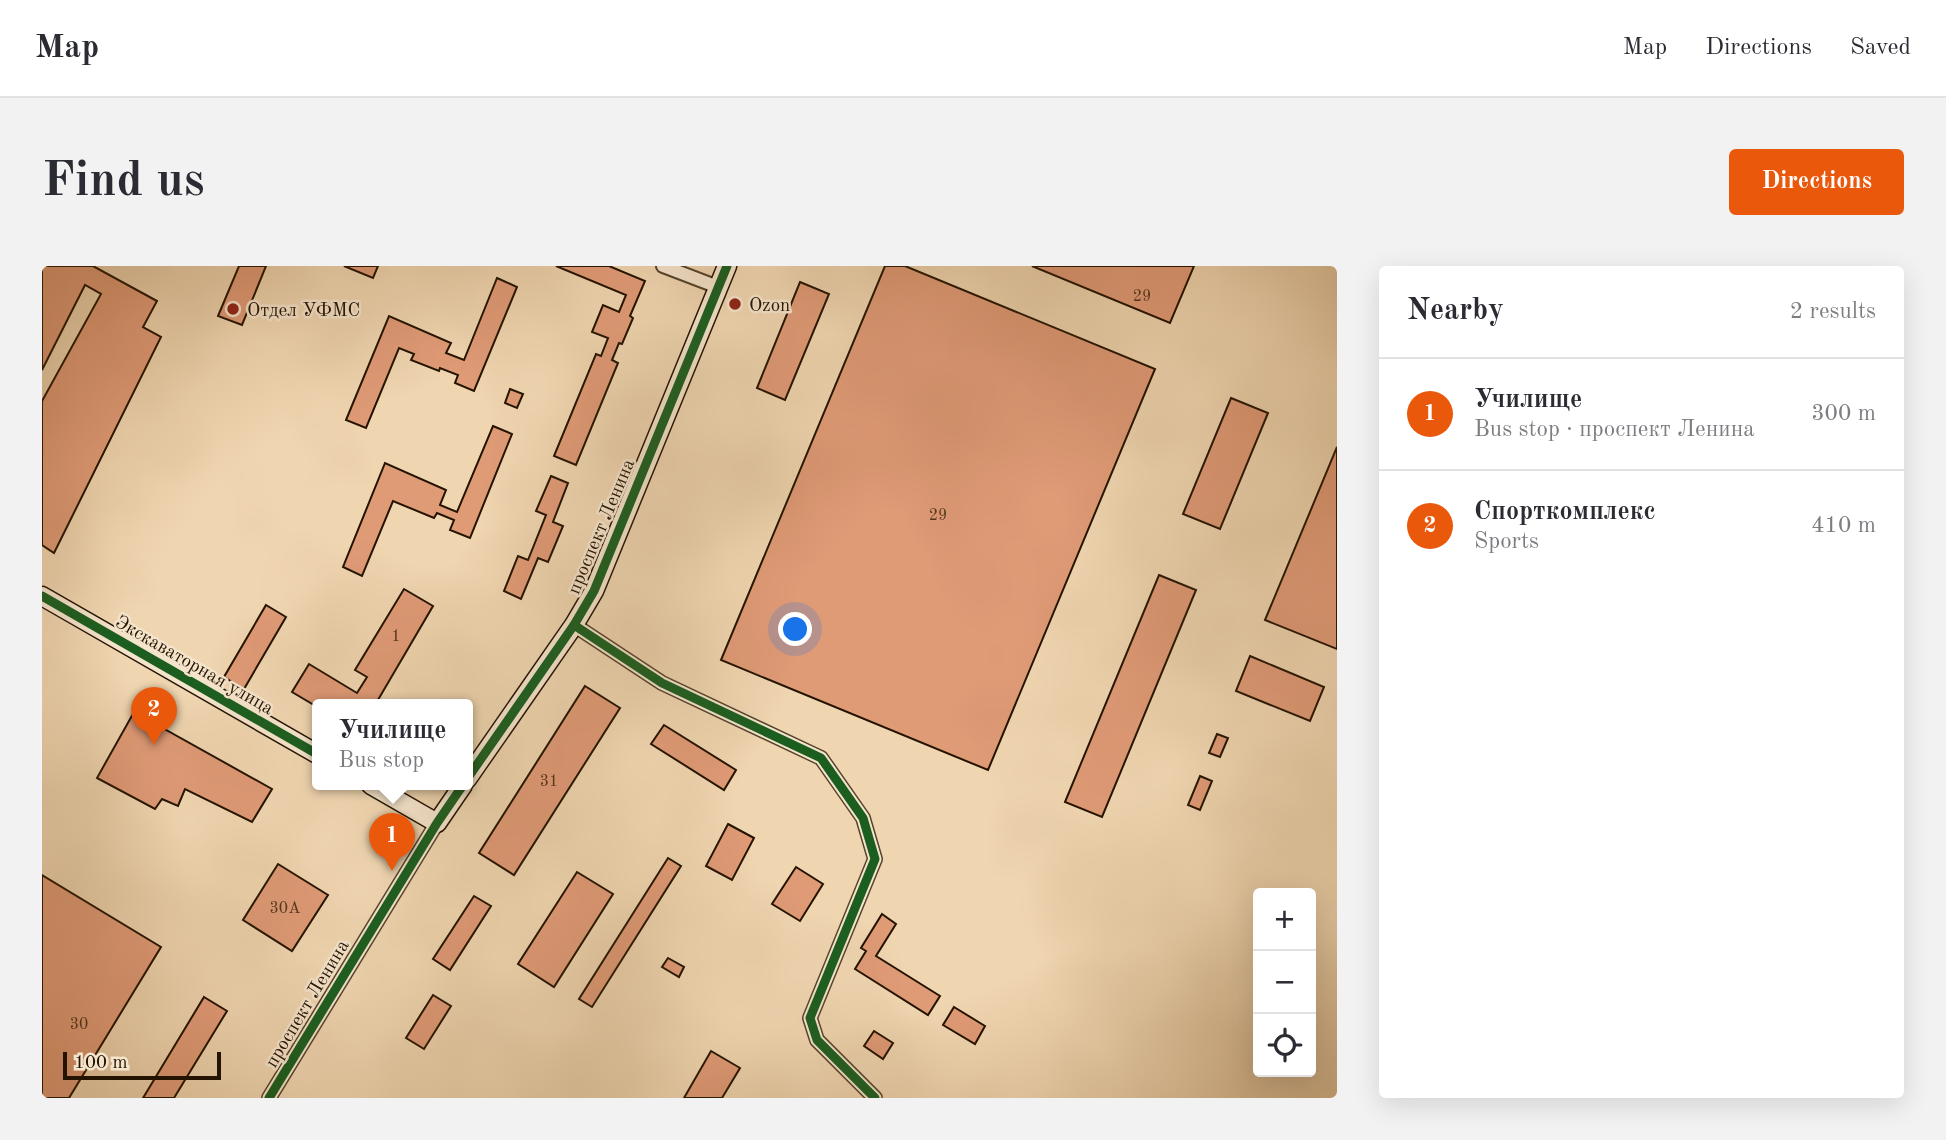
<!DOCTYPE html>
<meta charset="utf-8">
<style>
:root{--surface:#fff;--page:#f2f2f3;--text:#2b2b33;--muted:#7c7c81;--line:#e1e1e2;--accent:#ea580c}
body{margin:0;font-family:"Old Standard TT",serif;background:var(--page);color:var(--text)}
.controls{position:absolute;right:21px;bottom:21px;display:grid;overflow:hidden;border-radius:7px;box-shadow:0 7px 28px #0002}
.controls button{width:63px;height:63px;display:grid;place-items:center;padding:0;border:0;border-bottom:2px solid var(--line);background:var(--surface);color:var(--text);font:35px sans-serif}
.scale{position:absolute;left:21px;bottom:18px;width:158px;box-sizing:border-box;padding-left:7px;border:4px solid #231300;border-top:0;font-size:19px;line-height:24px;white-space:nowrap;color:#231300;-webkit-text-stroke:5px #f5e4cc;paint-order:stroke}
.you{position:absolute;left:754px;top:364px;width:24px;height:24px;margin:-18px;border:5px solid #fff;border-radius:50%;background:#1a73e8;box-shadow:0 0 0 10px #1a73e833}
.badge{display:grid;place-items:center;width:46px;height:46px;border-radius:50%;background:var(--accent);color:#fff;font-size:23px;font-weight:700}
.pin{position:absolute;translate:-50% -58px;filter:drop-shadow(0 2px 4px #0008)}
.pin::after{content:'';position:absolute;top:37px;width:24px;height:21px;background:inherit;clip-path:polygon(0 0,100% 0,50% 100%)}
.popup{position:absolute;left:270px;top:433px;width:161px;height:91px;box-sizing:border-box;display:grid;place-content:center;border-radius:7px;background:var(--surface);filter:drop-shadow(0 2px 5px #0005);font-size:23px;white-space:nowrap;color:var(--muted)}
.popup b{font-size:26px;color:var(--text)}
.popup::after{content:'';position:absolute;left:50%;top:100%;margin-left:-14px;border:14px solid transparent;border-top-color:var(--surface)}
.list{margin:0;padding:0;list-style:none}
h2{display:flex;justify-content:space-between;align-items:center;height:91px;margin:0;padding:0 28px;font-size:30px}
h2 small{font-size:23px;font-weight:400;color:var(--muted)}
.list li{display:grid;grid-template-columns:46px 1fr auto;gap:21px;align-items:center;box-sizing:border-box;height:112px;padding:0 28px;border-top:2px solid var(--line)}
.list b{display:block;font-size:26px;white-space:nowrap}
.list p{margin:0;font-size:23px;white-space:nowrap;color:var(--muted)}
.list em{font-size:23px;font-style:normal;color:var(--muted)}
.icon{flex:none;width:38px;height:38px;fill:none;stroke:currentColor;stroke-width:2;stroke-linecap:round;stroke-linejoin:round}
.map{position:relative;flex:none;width:1295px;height:832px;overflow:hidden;border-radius:7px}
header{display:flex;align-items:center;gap:42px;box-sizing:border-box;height:98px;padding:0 35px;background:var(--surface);border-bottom:2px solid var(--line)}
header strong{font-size:33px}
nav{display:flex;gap:38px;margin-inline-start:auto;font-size:24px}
.intro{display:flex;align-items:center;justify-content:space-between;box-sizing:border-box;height:168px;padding:0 42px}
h1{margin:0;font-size:49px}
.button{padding:18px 32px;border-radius:7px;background:var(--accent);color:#fff;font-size:24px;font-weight:700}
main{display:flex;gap:42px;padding:0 42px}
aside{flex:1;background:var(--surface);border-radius:7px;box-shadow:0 7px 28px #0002}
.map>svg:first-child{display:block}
</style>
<header>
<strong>Map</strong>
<nav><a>Map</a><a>Directions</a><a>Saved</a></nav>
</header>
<div class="intro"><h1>Find us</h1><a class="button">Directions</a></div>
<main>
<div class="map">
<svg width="1295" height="832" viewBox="0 0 1295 832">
<rect width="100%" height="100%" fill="#efd5b0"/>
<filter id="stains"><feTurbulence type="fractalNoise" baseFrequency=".00286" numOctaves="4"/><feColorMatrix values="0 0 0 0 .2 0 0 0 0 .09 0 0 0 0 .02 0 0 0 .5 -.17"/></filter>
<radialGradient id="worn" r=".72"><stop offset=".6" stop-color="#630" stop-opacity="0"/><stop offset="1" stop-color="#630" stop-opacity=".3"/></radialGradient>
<!-- building -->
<g fill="#df9a76" stroke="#231300" stroke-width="2">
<path d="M 0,0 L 51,0 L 115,35 L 101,61 L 119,71 L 12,287 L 0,279 L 0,135 L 59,28 L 43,19 L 0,104 Z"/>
<path d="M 197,0 L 224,0 L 200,59 L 176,50 Z"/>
<path d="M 302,0 L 336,0 L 331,12 Z"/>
<path d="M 514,0 L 567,0 L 603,15 L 588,50 L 591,52 L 580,78 L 577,77 L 570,94 L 576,97 L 534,199 L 512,190 L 554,88 L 559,90 L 566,72 L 550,66 L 561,39 L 577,46 L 584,29 Z"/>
<path d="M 843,0 L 863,0 L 1113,103 L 946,504 L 679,394 Z"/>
<path d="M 990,0 L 1152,0 L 1128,57 Z"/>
<path d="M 455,12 L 475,21 L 432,125 L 413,117 L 416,109 L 398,102 L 397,105 L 369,94 L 372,88 L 357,82 L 324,162 L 304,154 L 347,50 L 409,77 L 404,87 L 422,94 Z"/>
<path d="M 758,16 L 787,28 L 743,134 L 715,122 Z"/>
<path d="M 468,123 L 481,128 L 475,142 L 463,137 Z"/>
<path d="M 1189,132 L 1226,147 L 1178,263 L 1141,248 Z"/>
<path d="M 451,160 L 470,168 L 428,272 L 408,264 L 412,254 L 395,247 L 392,252 L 351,235 L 320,310 L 301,301 L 343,197 L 404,224 L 398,239 L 415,246 Z"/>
<path d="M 1295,181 L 1295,383 L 1223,354 Z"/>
<path d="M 509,210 L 526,217 L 511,256 L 521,260 L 506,296 L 496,292 L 479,333 L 462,325 L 476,290 L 486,294 L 504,249 L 494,245 Z"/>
<path d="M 1117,309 L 1154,324 L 1060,551 L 1023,536 Z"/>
<path d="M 362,323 L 391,340 L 333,439 L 272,439 L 250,426 L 267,398 L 315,427 L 325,411 L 313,404 Z"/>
<path d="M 224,339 L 244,351 L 202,423 L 182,411 Z"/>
<path d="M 1208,390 L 1282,421 L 1268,455 L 1194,425 Z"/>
<path d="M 543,420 L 578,442 L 472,609 L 437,587 Z"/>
<path d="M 92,446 L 230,523 L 210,556 L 143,523 L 136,540 L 120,533 L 113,543 L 55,512 Z"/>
<path d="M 622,459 L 694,504 L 682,524 L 609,478 Z"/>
<path d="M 1175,468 L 1186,472 L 1178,491 L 1167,487 Z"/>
<path d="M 1158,510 L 1170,515 L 1158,544 L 1146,539 Z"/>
<path d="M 686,558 L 712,572 L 690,614 L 664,600 Z"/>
<path d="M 626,592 L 639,600 L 550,741 L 537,733 Z"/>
<path d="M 236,598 L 286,629 L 250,685 L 201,654 Z"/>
<path d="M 754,601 L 781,618 L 758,655 L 730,638 Z"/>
<path d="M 535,606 L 571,628 L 512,721 L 476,698 Z"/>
<path d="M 0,609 L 119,681 L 27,832 L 0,832 Z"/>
<path d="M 432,630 L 449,640 L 408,704 L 391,693 Z"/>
<path d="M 840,648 L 854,658 L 834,690 L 898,730 L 886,749 L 813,703 L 824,685 L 819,682 Z"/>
<path d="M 626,692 L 642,701 L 637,711 L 620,701 Z"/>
<path d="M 391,729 L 409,740 L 382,783 L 364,772 Z"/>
<path d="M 162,731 L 185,745 L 132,832 L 101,832 Z"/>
<path d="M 912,741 L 943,760 L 933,778 L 901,759 Z"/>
<path d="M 832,765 L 851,777 L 841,793 L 822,780 Z"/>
<path d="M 669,785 L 698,802 L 680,832 L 642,832 Z"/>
</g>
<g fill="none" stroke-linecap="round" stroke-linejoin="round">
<!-- street casing -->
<g stroke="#56442c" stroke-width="16">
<g id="street">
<path d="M 621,0 L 676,21"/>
<path d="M 532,359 L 620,417 L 779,492 L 821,552 L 833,593 L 768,752 L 775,774 L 833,832"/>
<path d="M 227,832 L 395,557"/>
</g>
</g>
<!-- secondary casing -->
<g stroke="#231300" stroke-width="21">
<g id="secondary">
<path d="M 0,330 L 275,488"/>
<path d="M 425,513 L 532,359 L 552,325 L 685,0"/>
<path d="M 329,519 L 395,557 L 421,519"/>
</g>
</g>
<!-- street -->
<use href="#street" stroke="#f5e4cc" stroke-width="12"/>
<!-- secondary -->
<use href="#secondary" stroke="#f5e4cc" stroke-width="18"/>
<!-- cycleway casing -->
<g stroke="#f5e4cc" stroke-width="13">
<g id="cycleway">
<path d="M 0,330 L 275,488"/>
<path d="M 532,359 L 620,417 L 779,492 L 821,552 L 833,593 L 768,752 L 775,774 L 833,832"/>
<path d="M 425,513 L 532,359 L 552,325 L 685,0"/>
<path d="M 227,832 L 395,557 L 421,519"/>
</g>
</g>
<!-- cycleway -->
<use href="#cycleway" stroke="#1b5e20" stroke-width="9"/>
</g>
<!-- markers -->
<g fill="#8f2418" stroke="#f5e4cc" stroke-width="2.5">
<circle cx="693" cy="38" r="7"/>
<circle cx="191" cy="43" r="7"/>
</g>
<g text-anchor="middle" stroke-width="5" stroke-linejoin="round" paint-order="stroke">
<!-- number labels -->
<g font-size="16" fill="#52351e">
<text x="1100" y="35">29</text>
<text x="896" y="254">29</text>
<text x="354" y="375">1</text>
<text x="507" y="520">31</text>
<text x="243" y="647">30А</text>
<text x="37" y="763">30</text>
</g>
<!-- poi labels -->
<g font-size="19" fill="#231300" stroke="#f5e4cc" text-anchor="start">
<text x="707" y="45">Ozon</text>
<text x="205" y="50">Отдел УФМС</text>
</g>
<!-- street labels -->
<g font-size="19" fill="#231300" stroke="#f5e4cc">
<text transform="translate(558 260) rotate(-67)" y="7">проспект Ленина</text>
<text transform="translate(153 398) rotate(30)" y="7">Экскаваторная улица</text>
<text transform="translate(264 737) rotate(-59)" y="7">проспект Ленина</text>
</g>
</g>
<rect width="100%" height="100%" filter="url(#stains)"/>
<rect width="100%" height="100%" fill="url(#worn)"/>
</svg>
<div class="controls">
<button>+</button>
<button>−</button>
<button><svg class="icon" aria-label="locate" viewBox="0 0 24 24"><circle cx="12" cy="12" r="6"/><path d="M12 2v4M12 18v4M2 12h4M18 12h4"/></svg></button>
</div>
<div class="scale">100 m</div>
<div class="you"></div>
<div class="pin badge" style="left:350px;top:605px">1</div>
<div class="popup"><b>Училище</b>Bus stop</div>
<div class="pin badge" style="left:112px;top:479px">2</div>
</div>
<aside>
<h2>Nearby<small>2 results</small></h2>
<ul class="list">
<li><span class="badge">1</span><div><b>Училище</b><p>Bus stop · проспект Ленина</p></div><em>300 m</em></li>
<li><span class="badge">2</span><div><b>Спорткомплекс</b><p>Sports</p></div><em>410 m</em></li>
</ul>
</aside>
</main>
